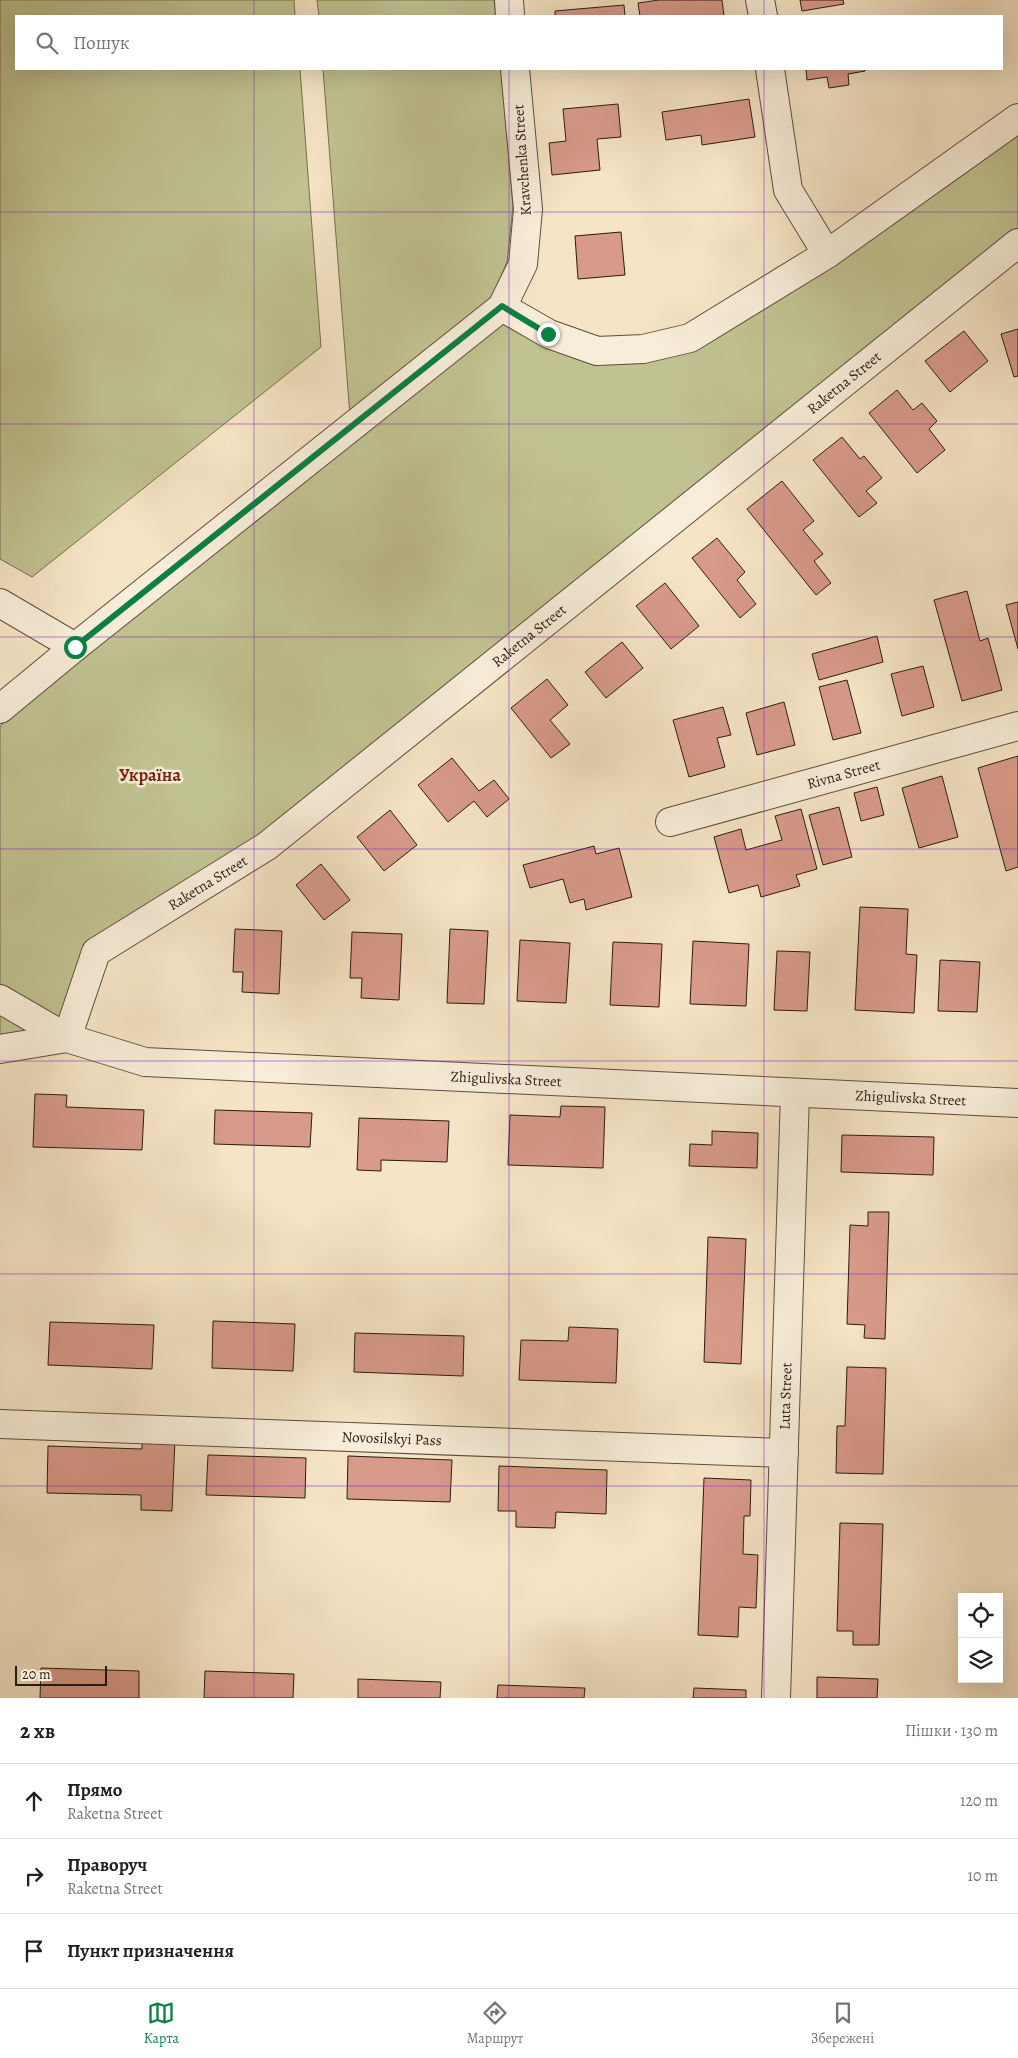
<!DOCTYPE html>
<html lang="uk">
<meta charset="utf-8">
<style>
:root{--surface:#fff;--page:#f2f2f2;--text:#202124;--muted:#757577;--line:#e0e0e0;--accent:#0b8043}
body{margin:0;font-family:Alegreya,serif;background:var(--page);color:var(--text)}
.controls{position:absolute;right:15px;bottom:15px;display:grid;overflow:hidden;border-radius:0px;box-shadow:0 5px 20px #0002}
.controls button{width:45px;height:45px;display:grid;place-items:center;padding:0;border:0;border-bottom:1px solid var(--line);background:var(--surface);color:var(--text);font:25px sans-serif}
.scale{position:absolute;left:15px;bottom:12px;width:92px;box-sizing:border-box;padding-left:5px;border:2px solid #2b1b11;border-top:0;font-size:14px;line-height:18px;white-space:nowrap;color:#2b1b11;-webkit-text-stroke:4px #f8edd9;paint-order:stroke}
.stop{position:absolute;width:15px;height:15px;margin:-11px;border:4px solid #0b8043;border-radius:50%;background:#fff}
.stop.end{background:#0b8043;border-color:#fff;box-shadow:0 1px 5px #0008}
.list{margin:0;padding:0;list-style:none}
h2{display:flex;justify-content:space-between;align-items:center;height:65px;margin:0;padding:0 20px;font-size:21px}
h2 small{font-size:16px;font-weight:400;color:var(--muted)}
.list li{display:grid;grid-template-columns:32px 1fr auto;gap:15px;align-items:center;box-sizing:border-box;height:75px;padding:0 20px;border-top:1px solid var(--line)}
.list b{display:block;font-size:19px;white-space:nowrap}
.list p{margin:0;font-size:16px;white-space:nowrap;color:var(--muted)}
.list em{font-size:16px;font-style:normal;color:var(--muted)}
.icon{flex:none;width:28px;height:28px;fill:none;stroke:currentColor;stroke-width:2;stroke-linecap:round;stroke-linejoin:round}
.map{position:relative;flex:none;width:1018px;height:1698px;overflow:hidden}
.search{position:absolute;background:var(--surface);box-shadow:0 5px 20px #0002;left:15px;right:15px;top:15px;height:55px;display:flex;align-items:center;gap:12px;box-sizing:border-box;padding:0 18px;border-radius:0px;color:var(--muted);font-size:19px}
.sheet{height:290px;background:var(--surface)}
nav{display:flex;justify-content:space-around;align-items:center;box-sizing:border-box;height:70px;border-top:1px solid var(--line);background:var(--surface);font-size:14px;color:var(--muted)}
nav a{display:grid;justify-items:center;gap:2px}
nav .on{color:var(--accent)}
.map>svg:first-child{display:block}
</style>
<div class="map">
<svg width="1018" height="1698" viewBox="0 0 1018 1698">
<rect width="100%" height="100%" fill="#f5e4c5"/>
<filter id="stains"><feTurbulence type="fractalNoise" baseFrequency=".004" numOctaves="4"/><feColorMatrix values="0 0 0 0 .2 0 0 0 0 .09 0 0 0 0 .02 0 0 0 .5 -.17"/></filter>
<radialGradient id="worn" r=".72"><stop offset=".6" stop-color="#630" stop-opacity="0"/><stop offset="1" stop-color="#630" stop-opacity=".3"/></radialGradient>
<!-- green -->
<g fill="#c1c291" stroke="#766e51">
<path d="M 0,0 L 294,0 L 295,16 L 16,16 L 16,69 L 300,69 L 321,347 L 32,577 L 0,559 Z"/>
<path d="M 317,0 L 494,0 L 496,16 L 319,16 Z"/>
<path d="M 323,69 L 501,69 L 513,206 L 507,262 L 488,306 L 645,360 L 1018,130 L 1018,230 L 266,833 L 86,945 L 58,1027 L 0,1036 L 0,726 L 109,635 L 352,442 Z"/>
</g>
<!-- building -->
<g fill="#d89a8a" stroke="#2b1b11">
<path d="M 659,0 L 722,0 L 724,16 L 640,16 L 638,3 Z"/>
<path d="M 800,0 L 843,0 L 844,4 L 802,11 Z"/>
<path d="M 624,5 L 625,16 L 555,16 L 555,11 Z"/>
<path d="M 806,69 L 865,69 L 865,71 L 848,74 L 849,85 L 829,88 L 827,77 L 807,80 Z"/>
<path d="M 749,99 L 755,137 L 702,145 L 701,135 L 666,140 L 662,112 Z"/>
<path d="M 618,104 L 621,137 L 597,139 L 600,170 L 552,175 L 549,143 L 566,141 L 563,109 Z"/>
<path d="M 621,232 L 625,275 L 578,279 L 575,236 Z"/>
<path d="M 1018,329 L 1018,376 L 1014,377 L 1001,334 Z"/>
<path d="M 964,331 L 988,361 L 950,392 L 925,361 Z"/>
<path d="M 897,390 L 913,410 L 922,403 L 937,421 L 929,429 L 945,450 L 917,473 L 869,413 Z"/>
<path d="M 842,437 L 860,459 L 864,456 L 882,478 L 866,491 L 877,503 L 859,517 L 813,460 Z"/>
<path d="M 782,481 L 814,521 L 803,530 L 823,554 L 814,561 L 831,583 L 816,595 L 747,509 Z"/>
<path d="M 717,538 L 745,572 L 737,580 L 756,604 L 740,618 L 692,558 Z"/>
<path d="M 665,583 L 699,626 L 671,649 L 636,606 Z"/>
<path d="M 967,591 L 980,641 L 988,638 L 1002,690 L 962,701 L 934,600 Z"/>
<path d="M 1018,602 L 1018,649 L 1006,605 Z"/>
<path d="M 877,636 L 883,662 L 819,680 L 812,654 Z"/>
<path d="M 622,642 L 643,668 L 606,698 L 585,672 Z"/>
<path d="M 923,666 L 934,707 L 902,716 L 891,674 Z"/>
<path d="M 547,679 L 568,705 L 550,720 L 570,744 L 551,758 L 511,708 Z"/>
<path d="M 847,680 L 861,733 L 833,740 L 819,687 Z"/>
<path d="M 784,702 L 795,745 L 757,755 L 746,713 Z"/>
<path d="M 723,707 L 731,735 L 717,738 L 725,767 L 689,777 L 673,720 Z"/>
<path d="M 1018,756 L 1018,867 L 1006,871 L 978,768 Z"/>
<path d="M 452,758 L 479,791 L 494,780 L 509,799 L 487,817 L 474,801 L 448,822 L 418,785 Z"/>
<path d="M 942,776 L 958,837 L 919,848 L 902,788 Z"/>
<path d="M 877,787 L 884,815 L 861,821 L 854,793 Z"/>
<path d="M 839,807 L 852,857 L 823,865 L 809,815 Z"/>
<path d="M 801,809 L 817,869 L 796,875 L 800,886 L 761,897 L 758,885 L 729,893 L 714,837 L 741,829 L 746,850 L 782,840 L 775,816 Z"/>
<path d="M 390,810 L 417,845 L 384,871 L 357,837 Z"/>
<path d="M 594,846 L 596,854 L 619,848 L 632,897 L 586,910 L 584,899 L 570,903 L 563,879 L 530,888 L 523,865 Z"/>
<path d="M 321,864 L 350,900 L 324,920 L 296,885 Z"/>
<path d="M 860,907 L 908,909 L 906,954 L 917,955 L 914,1013 L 855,1010 Z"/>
<path d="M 235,929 L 282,931 L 279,994 L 242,992 L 243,972 L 233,972 Z"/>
<path d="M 450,929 L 488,931 L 484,1004 L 447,1003 Z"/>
<path d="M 352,932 L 402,934 L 399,1000 L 361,998 L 362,978 L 350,978 Z"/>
<path d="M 520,940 L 570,943 L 566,1003 L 517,1001 Z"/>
<path d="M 693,941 L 749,944 L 746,1006 L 690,1004 Z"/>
<path d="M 613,942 L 662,944 L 659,1007 L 610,1005 Z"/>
<path d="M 777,951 L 810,952 L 807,1011 L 774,1010 Z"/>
<path d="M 940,960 L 980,962 L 977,1012 L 938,1011 Z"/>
<path d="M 35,1094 L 67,1095 L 66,1107 L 144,1110 L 142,1150 L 33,1147 Z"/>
<path d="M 561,1106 L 605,1107 L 603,1168 L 508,1165 L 510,1115 L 560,1117 Z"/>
<path d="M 215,1110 L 312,1113 L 310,1147 L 214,1144 Z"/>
<path d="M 359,1118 L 449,1121 L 447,1162 L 381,1160 L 381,1171 L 357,1170 Z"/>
<path d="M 712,1131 L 758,1133 L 757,1168 L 689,1166 L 690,1144 L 712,1145 Z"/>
<path d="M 842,1135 L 934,1137 L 933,1175 L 841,1172 Z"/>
<path d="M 868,1212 L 889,1212 L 885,1339 L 864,1338 L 865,1325 L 847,1324 L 850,1225 L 868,1226 Z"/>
<path d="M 708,1237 L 746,1239 L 741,1364 L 704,1362 Z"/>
<path d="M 213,1321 L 295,1324 L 293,1371 L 212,1368 Z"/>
<path d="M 50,1322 L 154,1325 L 152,1369 L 48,1365 Z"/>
<path d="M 569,1327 L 618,1329 L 616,1383 L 519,1380 L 521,1340 L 568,1341 Z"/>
<path d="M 355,1333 L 464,1336 L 463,1376 L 354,1372 Z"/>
<path d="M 847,1367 L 886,1368 L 883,1474 L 836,1473 L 837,1426 L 845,1426 Z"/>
<path d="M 142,1438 L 175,1439 L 172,1511 L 141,1510 L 141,1495 L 47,1493 L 48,1446 L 142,1449 Z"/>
<path d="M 208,1455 L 306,1458 L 305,1498 L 206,1495 Z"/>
<path d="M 348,1456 L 452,1460 L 450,1502 L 347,1499 Z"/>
<path d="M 499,1466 L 607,1470 L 606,1514 L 556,1512 L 555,1528 L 516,1527 L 516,1511 L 498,1511 Z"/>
<path d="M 704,1478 L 751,1480 L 750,1516 L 744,1516 L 743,1554 L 758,1555 L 756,1608 L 739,1607 L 738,1637 L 698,1635 Z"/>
<path d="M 840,1523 L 883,1524 L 879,1645 L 853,1645 L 853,1631 L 837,1631 Z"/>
<path d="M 41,1668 L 139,1671 L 139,1698 L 40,1698 Z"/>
<path d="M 205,1671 L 294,1674 L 293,1698 L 204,1698 Z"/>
<path d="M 817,1677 L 878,1679 L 877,1698 L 817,1698 Z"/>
<path d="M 358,1679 L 441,1682 L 440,1698 L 358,1698 Z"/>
<path d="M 498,1685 L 585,1688 L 584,1698 L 497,1698 Z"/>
<path d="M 694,1688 L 746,1690 L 746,1698 L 693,1698 Z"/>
</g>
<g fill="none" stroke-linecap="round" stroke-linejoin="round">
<!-- minor casing -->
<g stroke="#5e4d3e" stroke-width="30">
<g id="minor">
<path d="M 509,0 L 510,16"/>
<path d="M 760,0 L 763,16"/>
<path d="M 770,69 L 788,190 L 827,254"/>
<path d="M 502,307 L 549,334 L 597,351 L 643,349 L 690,338 L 827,254 L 1018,118"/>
<path d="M 0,603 L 75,647"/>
<path d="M 0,709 L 75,647 L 502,307 L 523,264 L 528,209 L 515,69"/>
<path id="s1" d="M 670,822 L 1018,726"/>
<path d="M 0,999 L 67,1038"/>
<path id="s2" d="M 67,1038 L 96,952 L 267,846 L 1018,243"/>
<path id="s3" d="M 0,1049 L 67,1038 L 145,1062 L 1018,1103"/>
<path id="s4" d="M 0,1424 L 784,1453"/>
<path id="s5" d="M 776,1698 L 795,1093"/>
</g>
</g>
<!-- minor -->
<use href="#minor" stroke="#f8edd9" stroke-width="28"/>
</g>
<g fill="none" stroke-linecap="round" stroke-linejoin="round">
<!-- route -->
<path stroke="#0b8043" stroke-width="6" d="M 75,647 L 502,306 L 548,334"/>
</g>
<!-- grid -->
<path fill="none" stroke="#7b2cbf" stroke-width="1" stroke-opacity="0.55" d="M 254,0 L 254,16M 509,0 L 509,16M 764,0 L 764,16M 254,69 L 254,1698M 509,69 L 509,1698M 764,69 L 764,1698M 0,212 L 1018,212M 0,424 L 1018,424M 0,637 L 1018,637M 0,849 L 1018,849M 0,1061 L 1018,1061M 0,1274 L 1018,1274M 0,1486 L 1018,1486"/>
<g text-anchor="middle" stroke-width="5" stroke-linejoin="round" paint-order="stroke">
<!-- street labels -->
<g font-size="15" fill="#2b1b11" stroke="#f8edd9">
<text transform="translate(522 160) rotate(-94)" y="5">Kravchenka Street</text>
<text dy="5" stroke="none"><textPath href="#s2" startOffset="1032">Raketna Street</textPath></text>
<text dy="5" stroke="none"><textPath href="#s2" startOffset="628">Raketna Street</textPath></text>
<text dy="5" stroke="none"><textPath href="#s1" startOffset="180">Rivna Street</textPath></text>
<text dy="5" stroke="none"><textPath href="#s2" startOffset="222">Raketna Street</textPath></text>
<text dy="5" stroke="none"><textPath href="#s3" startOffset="511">Zhigulivska Street</textPath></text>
<text dy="5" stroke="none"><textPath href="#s3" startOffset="916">Zhigulivska Street</textPath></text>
<text dy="5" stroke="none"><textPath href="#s5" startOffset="302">Luta Street</textPath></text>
<text dy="5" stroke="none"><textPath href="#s4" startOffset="392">Novosilskyi Pass</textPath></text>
</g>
<!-- quarter labels -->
<g font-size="18" font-weight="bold" fill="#7a1f14" stroke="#f8edd9">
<text x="150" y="781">Україна</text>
</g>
</g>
<rect width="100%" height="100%" filter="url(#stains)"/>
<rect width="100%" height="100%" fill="url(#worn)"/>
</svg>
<div class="controls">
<button><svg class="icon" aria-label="locate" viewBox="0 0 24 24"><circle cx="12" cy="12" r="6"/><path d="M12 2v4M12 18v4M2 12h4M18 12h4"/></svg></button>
<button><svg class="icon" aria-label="layers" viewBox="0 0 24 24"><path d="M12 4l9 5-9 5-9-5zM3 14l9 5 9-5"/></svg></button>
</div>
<div class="scale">20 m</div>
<div class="stop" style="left:75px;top:647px"></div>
<div class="stop end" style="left:548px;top:334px"></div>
<div class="search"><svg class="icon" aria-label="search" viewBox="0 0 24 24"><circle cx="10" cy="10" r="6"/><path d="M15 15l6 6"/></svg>Пошук</div>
</div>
<section class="sheet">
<h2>2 хв<small>Пішки · 130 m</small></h2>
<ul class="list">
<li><svg class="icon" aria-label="ahead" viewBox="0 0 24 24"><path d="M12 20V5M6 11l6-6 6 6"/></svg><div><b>Прямо</b><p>Raketna Street</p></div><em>120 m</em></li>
<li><svg class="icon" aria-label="right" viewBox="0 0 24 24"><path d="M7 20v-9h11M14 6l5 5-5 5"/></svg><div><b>Праворуч</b><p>Raketna Street</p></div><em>10 m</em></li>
<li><svg class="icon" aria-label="arrive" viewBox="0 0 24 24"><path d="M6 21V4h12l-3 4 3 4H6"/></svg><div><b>Пункт призначення</b></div></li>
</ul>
</section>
<nav>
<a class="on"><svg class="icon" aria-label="map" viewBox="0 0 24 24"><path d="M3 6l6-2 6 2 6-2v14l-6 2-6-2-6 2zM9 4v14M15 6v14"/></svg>Карта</a>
<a><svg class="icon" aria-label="directions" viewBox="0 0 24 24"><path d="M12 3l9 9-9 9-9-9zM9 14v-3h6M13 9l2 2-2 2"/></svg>Маршрут</a>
<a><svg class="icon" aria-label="saved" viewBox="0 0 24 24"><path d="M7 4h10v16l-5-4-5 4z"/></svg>Збережені</a>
</nav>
